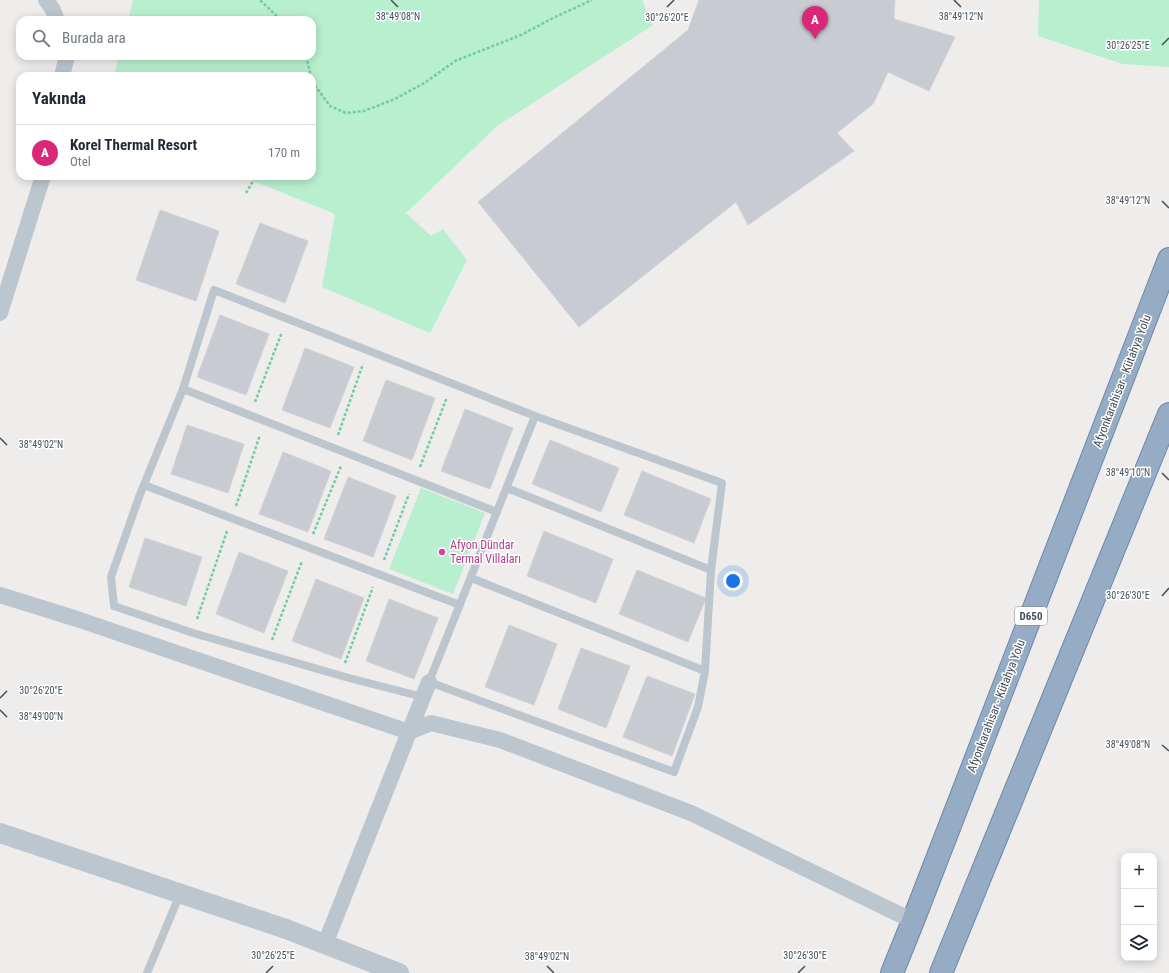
<!DOCTYPE html>
<html lang="tr">
<meta charset="utf-8">
<style>
:root{--surface:#fff;--page:#f6f6f7;--text:#1f2937;--muted:#747a83;--line:#e0e1e3;--accent:#db2777}
body{margin:0;font-family:"Roboto Condensed",sans-serif;background:var(--page);color:var(--text)}
.controls{position:absolute;right:12px;bottom:12px;display:grid;overflow:hidden;border-radius:8px;box-shadow:0 2px 10px #0003}
.controls button{width:36px;height:36px;display:grid;place-items:center;padding:0;border:0;border-bottom:1px solid var(--line);background:var(--surface);color:var(--text);font:20px sans-serif}
.you{position:absolute;left:733px;top:581px;width:14px;height:14px;margin:-10px;border:3px solid #fff;border-radius:50%;background:#1a73e8;box-shadow:0 0 0 6px #1a73e833}
.badge{display:grid;place-items:center;width:26px;height:26px;border-radius:50%;background:var(--accent);color:#fff;font-size:13px;font-weight:700}
.pin{position:absolute;translate:-50% -33px;filter:drop-shadow(0 1px 2px #0008)}
.pin::after{content:'';position:absolute;top:21px;width:14px;height:12px;background:inherit;clip-path:polygon(0 0,100% 0,50% 100%)}
.list{margin:0;padding:0;list-style:none}
h2{display:flex;justify-content:space-between;align-items:center;height:52px;margin:0;padding:0 16px;font-size:17px}
h2 small{font-size:13px;font-weight:400;color:var(--muted)}
.list li{display:grid;grid-template-columns:26px 1fr auto;gap:12px;align-items:center;box-sizing:border-box;height:56px;padding:0 16px;border-top:1px solid var(--line)}
.list b{display:block;font-size:15px;white-space:nowrap}
.list p{margin:0;font-size:13px;white-space:nowrap;color:var(--muted)}
.list em{font-size:13px;font-style:normal;color:var(--muted)}
.icon{flex:none;width:22px;height:22px;fill:none;stroke:currentColor;stroke-width:2;stroke-linecap:round;stroke-linejoin:round}
.map{position:relative;flex:none;width:1169px;height:973px;overflow:hidden}
.search{position:absolute;background:var(--surface);box-shadow:0 2px 10px #0003;left:16px;top:16px;width:300px;height:44px;display:flex;align-items:center;gap:10px;box-sizing:border-box;padding:0 14px;border-radius:12px;color:var(--muted);font-size:15px}
.panel{position:absolute;background:var(--surface);box-shadow:0 2px 10px #0003;left:16px;top:72px;width:300px;height:108px;border-radius:12px}
.map>svg:first-child{display:block}
</style>
<div class="map">
<svg width="1169" height="973" viewBox="0 0 1169 973">
<rect width="100%" height="100%" fill="#efecec"/>
<!-- green -->
<g fill="#b8efcf">
<path d="M 133,0 L 642,0 L 653,25 L 497,126 L 406,213 L 431,236 L 443,229 L 467,260 L 430,333 L 322,287 L 335,214 L 241,176 L 312,176 L 312,76 L 114,76 L 119,56 L 312,56 L 312,20 L 128,20 Z"/>
<path d="M 1039,0 L 1169,0 L 1169,67 L 1123,64 L 1038,36 Z"/>
<path d="M 421,488 L 485,513 L 453,594 L 389,569 Z"/>
</g>
<!-- building -->
<g fill="#c8cbd1" stroke="#d0d2d8">
<path d="M 699,0 L 895,0 L 894,19 L 955,37 L 929,91 L 888,72 L 873,104 L 837,133 L 854,151 L 748,225 L 736,202 L 579,327 L 478,202 L 688,30 Z"/>
<path d="M 160,210 L 219,231 L 196,301 L 136,280 Z"/>
<path d="M 260,223 L 308,241 L 285,303 L 236,284 Z"/>
<path d="M 220,315 L 269,334 L 246,395 L 197,377 Z"/>
<path d="M 305,348 L 354,367 L 330,428 L 282,410 Z"/>
<path d="M 386,380 L 435,398 L 412,460 L 363,441 Z"/>
<path d="M 465,409 L 513,428 L 490,489 L 441,471 Z"/>
<path d="M 187,425 L 244,444 L 228,493 L 171,474 Z"/>
<path d="M 550,440 L 619,468 L 601,512 L 532,484 Z"/>
<path d="M 283,452 L 331,471 L 308,532 L 259,514 Z"/>
<path d="M 642,471 L 711,499 L 694,543 L 624,515 Z"/>
<path d="M 348,477 L 396,496 L 373,557 L 324,539 Z"/>
<path d="M 544,531 L 613,559 L 596,603 L 527,576 Z"/>
<path d="M 145,538 L 202,557 L 186,606 L 129,587 Z"/>
<path d="M 239,552 L 288,571 L 264,633 L 216,614 Z"/>
<path d="M 637,570 L 706,598 L 688,642 L 619,614 Z"/>
<path d="M 316,579 L 364,598 L 341,659 L 292,641 Z"/>
<path d="M 389,599 L 438,618 L 414,679 L 366,661 Z"/>
<path d="M 509,625 L 557,644 L 534,705 L 485,687 Z"/>
<path d="M 581,648 L 630,666 L 606,728 L 558,709 Z"/>
<path d="M 647,676 L 695,694 L 672,756 L 623,737 Z"/>
</g>
<g fill="none" stroke-linecap="round" stroke-linejoin="round">
<!-- trunk casing -->
<g stroke="#6d88a9" stroke-width="24">
<g id="trunk">
<path d="M 892,973 L 913,921 L 1169,259"/>
<path d="M 941,973 L 1169,414"/>
</g>
</g>
<!-- path -->
<g stroke="#6fcda2" stroke-width="2.5" stroke-dasharray="3 2" stroke-linecap="butt">
<path d="M 261,0 L 261,1 L 281,20"/>
<path d="M 306,56 L 311,76"/>
<path d="M 312,81 L 313,83 L 330,106 L 346,113 L 364,111 L 395,99 L 426,82 L 455,61 L 521,35 L 553,18 L 592,0"/>
<path d="M 246,193 L 256,176"/>
<path d="M 255,402 L 282,332"/>
<path d="M 338,435 L 363,364"/>
<path d="M 420,467 L 447,397"/>
<path d="M 236,506 L 260,435"/>
<path d="M 313,534 L 341,466"/>
<path d="M 384,560 L 409,494"/>
<path d="M 197,619 L 227,531"/>
<path d="M 272,640 L 302,561"/>
<path d="M 345,663 L 373,587"/>
</g>
<!-- service -->
<g stroke="#bcc6cf" stroke-width="8">
<path d="M 183,389 L 497,512"/>
<path d="M 144,485 L 460,605"/>
<path d="M 507,488 L 711,570"/>
<path d="M 471,578 L 705,671"/>
<path d="M 423,697 L 349,678 L 193,633 L 114,606 L 111,577 L 139,497 L 183,389 L 214,290 L 535,416 L 722,483 L 711,570 L 705,671 L 698,707 L 674,772 L 429,682 L 535,416"/>
<path d="M 147,973 L 180,894"/>
</g>
<!-- minor -->
<g stroke="#bcc6cf" stroke-width="16">
<path d="M 46,0 L 53,10 L 57,20"/>
<path d="M 62,76 L 67,56"/>
<path d="M 0,313 L 43,176"/>
<path d="M 0,595 L 77,619 L 409,732 L 431,723 L 500,740 L 691,813 L 913,921"/>
<path d="M 325,944 L 429,682"/>
</g>
<!-- tertiary -->
<path stroke="#bcc6cf" stroke-width="20" d="M 0,833 L 286,929 L 399,973"/>
<!-- trunk -->
<use href="#trunk" stroke="#96acc4" stroke-width="22"/>
</g>
<!-- ticks -->
<path fill="none" stroke="#444f5a" stroke-width="1.5" d="M 391,0 L 398,7M 954,0 L 961,7M 667,7 L 674,0M 1162,45 L 1169,38M 1162,201 L 1169,208M 0,438 L 7,445M 1162,473 L 1169,480M 1162,596 L 1169,588M 0,698 L 7,691M 0,710 L 7,717M 1162,745 L 1169,751M 547,966 L 554,973M 266,973 L 273,966M 798,973 L 805,966"/>
<!-- markers -->
<circle fill="#d1479c" stroke="#fff" stroke-width="1.5" cx="442" cy="552" r="4"/>
<g text-anchor="middle" stroke-width="3" stroke-linejoin="round" paint-order="stroke">
<!-- shield labels -->
<rect fill="#fff" stroke="#7c848c" stroke-width="1" x="1015" y="607" width="32" height="18" rx="3"/>
<g font-size="11" font-weight="bold" fill="#444f5a">
<text x="1031" y="620">D650</text>
</g>
<!-- street labels -->
<g font-size="12" fill="#444f5a" stroke="#fff">
<text transform="translate(1122 381) rotate(-69)" y="4">Afyonkarahisar - Kütahya Yolu</text>
<text transform="translate(996 706) rotate(-69)" y="4">Afyonkarahisar - Kütahya Yolu</text>
</g>
<!-- hotel labels -->
<g font-size="12" fill="#b23c85" stroke="#fff" text-anchor="start">
<text x="450" y="549">Afyon Dündar<tspan x="450" dy="14">Termal Villaları</tspan></text>
</g>
</g>
<g font-size="10" text-anchor="middle" fill="#444f5a" stroke="#fff" stroke-width="3" stroke-linejoin="round" paint-order="stroke">
<text x="398" y="20">38°49'08"N</text>
<text x="961" y="20">38°49'12"N</text>
<text x="667" y="21">30°26'20"E</text>
<text x="1128" y="49">30°26'25"E</text>
<text x="1128" y="204">38°49'12"N</text>
<text x="41" y="448">38°49'02"N</text>
<text x="1128" y="476">38°49'10"N</text>
<text x="1128" y="599">30°26'30"E</text>
<text x="41" y="694">30°26'20"E</text>
<text x="41" y="720">38°49'00"N</text>
<text x="1128" y="748">38°49'08"N</text>
<text x="273" y="959">30°26'25"E</text>
<text x="805" y="959">30°26'30"E</text>
<text x="547" y="960">38°49'02"N</text>
</g>
</svg>
<div class="controls">
<button>+</button>
<button>−</button>
<button><svg class="icon" aria-label="layers" viewBox="0 0 24 24"><path d="M12 4l9 5-9 5-9-5zM3 14l9 5 9-5"/></svg></button>
</div>
<div class="you"></div>
<div class="pin badge" style="left:815px;top:39px">A</div>
<div class="search"><svg class="icon" aria-label="search" viewBox="0 0 24 24"><circle cx="10" cy="10" r="6"/><path d="M15 15l6 6"/></svg>Burada ara</div>
<section class="panel">
<h2>Yakında<small></small></h2>
<ul class="list">
<li><span class="badge">A</span><div><b>Korel Thermal Resort</b><p>Otel</p></div><em>170 m</em></li>
</ul>
</section>
</div>
